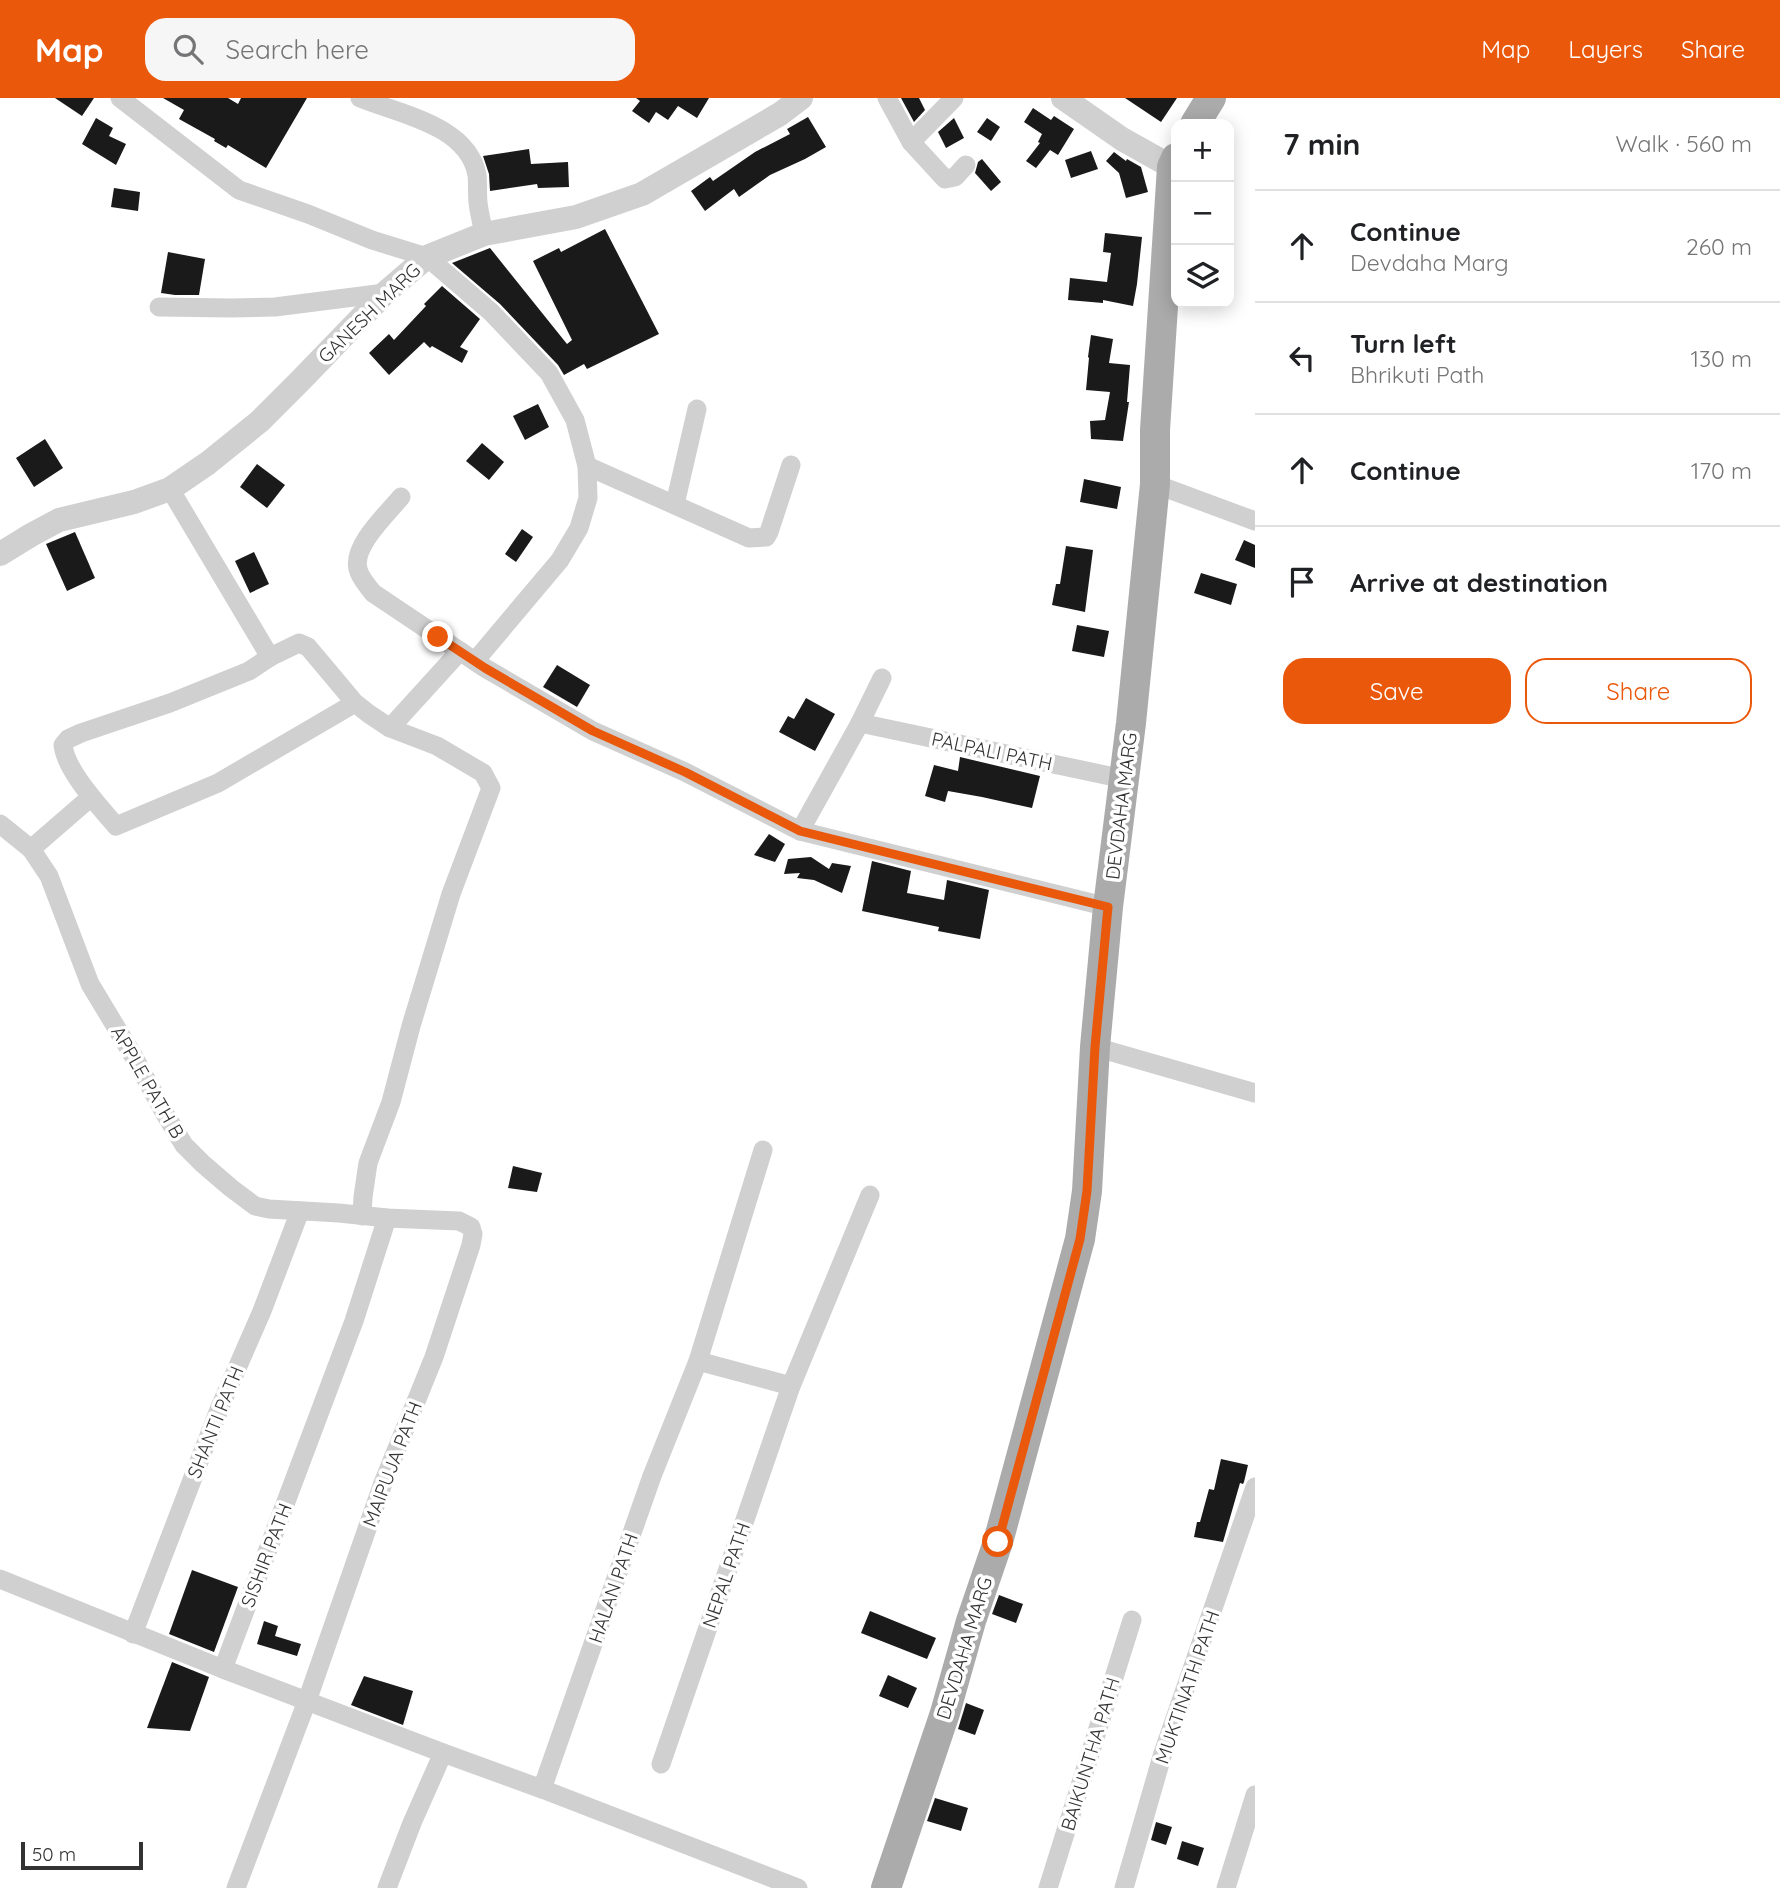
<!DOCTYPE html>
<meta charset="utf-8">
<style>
:root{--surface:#fff;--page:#f6f6f6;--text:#202124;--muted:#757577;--line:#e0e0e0;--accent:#ea580c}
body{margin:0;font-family:Quicksand,sans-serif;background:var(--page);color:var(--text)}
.controls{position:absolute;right:21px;top:21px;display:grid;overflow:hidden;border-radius:14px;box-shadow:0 4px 18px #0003}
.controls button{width:63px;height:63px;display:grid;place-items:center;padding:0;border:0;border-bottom:2px solid var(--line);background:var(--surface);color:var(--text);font:35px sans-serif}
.scale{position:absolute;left:21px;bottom:18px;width:122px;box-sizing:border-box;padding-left:7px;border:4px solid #333;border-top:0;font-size:19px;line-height:24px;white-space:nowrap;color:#333;-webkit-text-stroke:5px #fff;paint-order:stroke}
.stop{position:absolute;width:21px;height:21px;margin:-16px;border:5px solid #ea580c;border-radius:50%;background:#fff}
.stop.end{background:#ea580c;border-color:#fff;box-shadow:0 2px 7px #0008}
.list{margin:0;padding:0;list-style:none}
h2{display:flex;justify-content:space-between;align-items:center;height:91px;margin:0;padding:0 28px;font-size:30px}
h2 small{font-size:23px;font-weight:400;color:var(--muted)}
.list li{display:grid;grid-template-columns:46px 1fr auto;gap:21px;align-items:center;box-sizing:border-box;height:112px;padding:0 28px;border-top:2px solid var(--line)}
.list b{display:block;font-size:26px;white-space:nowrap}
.list p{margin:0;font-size:23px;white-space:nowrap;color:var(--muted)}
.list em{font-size:23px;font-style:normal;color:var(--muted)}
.actions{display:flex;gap:14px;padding:21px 28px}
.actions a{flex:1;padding:16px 0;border:2px solid var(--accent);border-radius:21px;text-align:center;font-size:24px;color:var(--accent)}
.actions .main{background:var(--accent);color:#fff}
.icon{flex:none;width:38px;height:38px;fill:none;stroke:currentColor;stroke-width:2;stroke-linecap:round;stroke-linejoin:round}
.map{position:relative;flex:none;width:1255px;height:1790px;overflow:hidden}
header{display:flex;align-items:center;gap:42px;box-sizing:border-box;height:98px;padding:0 35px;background:var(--accent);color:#fff}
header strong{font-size:33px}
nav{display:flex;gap:38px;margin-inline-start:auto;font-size:24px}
.search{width:490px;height:63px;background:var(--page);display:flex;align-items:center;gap:18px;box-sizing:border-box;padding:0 24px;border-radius:21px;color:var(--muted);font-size:26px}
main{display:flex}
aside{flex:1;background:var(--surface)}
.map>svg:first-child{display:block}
</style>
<header>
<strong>Map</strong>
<div class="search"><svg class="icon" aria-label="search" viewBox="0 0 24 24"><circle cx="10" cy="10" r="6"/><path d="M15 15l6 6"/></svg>Search here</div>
<nav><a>Map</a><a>Layers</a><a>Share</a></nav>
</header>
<main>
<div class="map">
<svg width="1255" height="1790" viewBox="0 0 1255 1790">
<rect width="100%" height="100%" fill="#fff"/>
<!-- building -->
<g fill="#1a1a1a">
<path d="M 55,0 L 94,0 L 82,18 Z"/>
<path d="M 163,0 L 228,0 L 238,6 L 241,0 L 307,0 L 266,70 L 228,47 L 226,50 L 214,43 L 215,41 L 179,21 L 184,12 Z"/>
<path d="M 636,0 L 709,0 L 697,20 L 678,8 L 668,22 L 656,14 L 649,25 L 632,13 L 640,3 Z"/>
<path d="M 901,0 L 919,0 L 925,12 L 914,24 Z"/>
<path d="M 1125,0 L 1177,0 L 1161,24 Z"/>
<path d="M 1033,10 L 1051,22 L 1054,18 L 1074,31 L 1058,57 L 1050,52 L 1036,70 L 1026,63 L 1040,45 L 1038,44 L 1042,36 L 1024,24 Z"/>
<path d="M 808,19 L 826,49 L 805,61 L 770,77 L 739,99 L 734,91 L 705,113 L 691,93 L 710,79 L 713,83 L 755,54 L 790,36 L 787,31 Z"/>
<path d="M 96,20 L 113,30 L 109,38 L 126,46 L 116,67 L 82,46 Z"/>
<path d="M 954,20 L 964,40 L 946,50 L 938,34 Z"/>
<path d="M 987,20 L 1000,29 L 991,43 L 977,34 Z"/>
<path d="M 529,51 L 531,66 L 568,64 L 569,89 L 538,90 L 537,86 L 490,93 L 489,76 L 483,58 Z"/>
<path d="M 1091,53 L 1098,71 L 1071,80 L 1065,62 Z"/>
<path d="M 1114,54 L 1126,63 L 1127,61 L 1141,69 L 1148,94 L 1126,100 L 1119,75 L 1106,63 Z"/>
<path d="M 982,61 L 1001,84 L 991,93 L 975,75 L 978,64 Z"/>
<path d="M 114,90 L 140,94 L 138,113 L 111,109 Z"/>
<path d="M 605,131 L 659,236 L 587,271 L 584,266 L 564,277 L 558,267 L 500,206 L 452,165 L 490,150 L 567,246 L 572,242 L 533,163 L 559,150 L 561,154 Z"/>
<path d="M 1105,135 L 1142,139 L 1137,186 L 1133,208 L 1103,202 L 1103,205 L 1068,202 L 1070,180 L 1107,184 L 1111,155 L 1103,154 Z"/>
<path d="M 168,154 L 205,161 L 199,197 L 175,197 L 161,195 Z"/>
<path d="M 442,188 L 480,221 L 460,249 L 468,253 L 462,265 L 432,248 L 430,250 L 424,244 L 389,277 L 369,255 L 389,236 L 394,242 L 426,208 L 424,206 Z"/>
<path d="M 1091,237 L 1113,241 L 1109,265 L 1130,267 L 1127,304 L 1129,304 L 1123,343 L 1091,341 L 1090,323 L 1105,322 L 1110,294 L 1086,292 L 1089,260 L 1088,259 Z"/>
<path d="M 538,306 L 549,329 L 525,342 L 513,318 Z"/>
<path d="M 45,341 L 63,370 L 34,389 L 16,360 Z"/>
<path d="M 482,345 L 504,364 L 489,382 L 466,363 Z"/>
<path d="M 257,366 L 285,387 L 267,410 L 240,389 Z"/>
<path d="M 1084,381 L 1121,389 L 1117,411 L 1080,404 Z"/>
<path d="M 522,431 L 533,439 L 516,464 L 505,456 Z"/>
<path d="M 75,434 L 95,480 L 67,493 L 46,446 Z"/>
<path d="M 1244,442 L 1255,447 L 1255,470 L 1235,462 Z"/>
<path d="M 1066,448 L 1093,452 L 1085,514 L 1052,507 L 1056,486 L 1060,486 Z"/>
<path d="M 254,454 L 269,486 L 250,495 L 235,463 Z"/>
<path d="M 1201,475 L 1237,486 L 1231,507 L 1194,495 Z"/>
<path d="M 1077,527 L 1109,533 L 1104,559 L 1072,553 Z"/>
<path d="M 557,567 L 590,587 L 577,609 L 543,589 Z"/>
<path d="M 806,600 L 835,616 L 815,653 L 779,634 L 788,618 L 794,621 Z"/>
<path d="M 960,659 L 1040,678 L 1032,710 L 982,699 L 948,693 L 945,704 L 925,698 L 934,667 L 958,673 Z"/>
<path d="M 769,736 L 785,746 L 775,764 L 754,757 Z"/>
<path d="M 811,759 L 829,771 L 832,765 L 851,768 L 842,795 L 814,782 L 797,780 L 800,775 L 784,776 L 788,761 Z"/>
<path d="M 872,763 L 911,773 L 907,795 L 944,802 L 947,782 L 989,792 L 980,841 L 938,833 L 939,829 L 862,813 Z"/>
<path d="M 513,1068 L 542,1075 L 537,1094 L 508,1090 Z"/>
<path d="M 1221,1361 L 1248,1367 L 1244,1384 L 1243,1386 L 1240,1385 L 1223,1444 L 1194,1439 L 1197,1424 L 1200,1424 L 1209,1391 L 1214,1392 Z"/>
<path d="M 192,1472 L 238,1489 L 214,1554 L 169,1536 Z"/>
<path d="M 999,1497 L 1023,1506 L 1016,1525 L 992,1516 Z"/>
<path d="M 870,1513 L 936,1540 L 927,1561 L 861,1535 Z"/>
<path d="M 264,1523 L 278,1528 L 275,1538 L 301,1546 L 297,1558 L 257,1546 Z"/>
<path d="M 172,1564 L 209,1579 L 190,1633 L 147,1630 Z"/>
<path d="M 888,1577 L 917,1590 L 908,1610 L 879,1598 Z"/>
<path d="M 364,1578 L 413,1593 L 403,1627 L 351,1607 Z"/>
<path d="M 966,1605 L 984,1612 L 975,1637 L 958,1631 Z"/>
<path d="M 935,1700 L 968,1710 L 961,1733 L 927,1723 Z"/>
<path d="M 1156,1724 L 1172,1729 L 1166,1747 L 1151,1742 Z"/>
<path d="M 1182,1743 L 1204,1750 L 1198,1768 L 1177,1761 Z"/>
</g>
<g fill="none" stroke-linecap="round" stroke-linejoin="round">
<!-- minor -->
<g stroke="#d0d0d0" stroke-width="19">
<path d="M 120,0 L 239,92 L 308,116 L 372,142 L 427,159 L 491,214 L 549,275 L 575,322 L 587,368 L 588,400 L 579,430 L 560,462 L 475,563"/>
<path d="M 360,0 C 399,16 468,27 477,77 C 478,86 477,95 478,104 C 479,115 482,125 484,136"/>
<path d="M 887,0 L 911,44 L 945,81 L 955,79 L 966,67"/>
<path d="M 911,44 L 954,0"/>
<path d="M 159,209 L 231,210 L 275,209 L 385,195"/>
<path d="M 587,368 L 749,440 L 766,439 L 769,434 L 791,367"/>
<path d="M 1155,386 L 1255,423"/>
<path d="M 170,391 L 270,559"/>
<path d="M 401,399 C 387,416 352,448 358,471 C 360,480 367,487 373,495 L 485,570 L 593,633 L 685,674 L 800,733 L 1108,809"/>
<path d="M 675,406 L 697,311"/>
<path d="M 355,605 L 218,685 L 116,728 C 99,708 66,673 63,647 L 68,641 L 81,635 L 170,605 L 249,573 L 270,559 L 299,545 L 308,549 L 355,605 L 369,616 L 390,630 L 437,648 L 483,675 L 491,690 L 451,796 L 411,928 L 391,1004 L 368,1065 L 363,1099 L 362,1118"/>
<path d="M 860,625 L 1124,681"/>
<path d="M 390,630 L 460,553"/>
<path d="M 0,726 L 31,751 L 49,778 L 90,886 L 134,959 L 165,1016 L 184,1047 L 203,1066 L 231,1090 L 255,1108 L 269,1111 L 339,1115 L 387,1120 L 459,1123 L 471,1129 L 473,1136 L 471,1147 L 434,1259 L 383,1385 L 307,1603 L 236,1790"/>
<path d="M 800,733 L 860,625 L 882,580"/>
<path d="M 31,751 L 91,699"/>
<path d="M 1095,949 L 1255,995"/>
<path d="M 387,1120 L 354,1223 L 223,1571 L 443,1655"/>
<path d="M 698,1263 L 791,1288 L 870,1097"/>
<path d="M 0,1481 L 223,1571"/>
<path d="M 133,1536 L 220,1309 L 262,1213 L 300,1113"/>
<path d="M 661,1666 L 791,1288"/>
<path d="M 542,1691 L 798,1790"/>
<path d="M 387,1790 L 412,1725 L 443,1655 L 542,1691 L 652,1378 L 698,1263 L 763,1052"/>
<path d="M 1048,1790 L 1132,1522"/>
<path d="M 1124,1790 L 1163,1655 L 1255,1389"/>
<path d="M 1226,1790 L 1255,1697"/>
</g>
<!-- tertiary -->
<g stroke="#d0d0d0" stroke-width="24">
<path d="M 1063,0 L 1122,41 L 1172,69"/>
<path d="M 0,456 L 31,437 L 59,422 L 134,404 L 170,391 L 208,365 L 260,323 L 301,282 L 385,195 L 427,159 L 484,136 L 576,119 L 642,96 L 780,16 L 801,0"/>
</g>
<!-- primary -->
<g stroke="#ababab" stroke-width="30">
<path d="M 1195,26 L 1211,0"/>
<path d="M 886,1790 L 945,1615 L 971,1523 L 998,1444 L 1080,1141 L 1087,1093 L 1095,949 L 1108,809 L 1131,625 L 1155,386 L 1155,332 L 1172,69 L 1176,60"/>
</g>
</g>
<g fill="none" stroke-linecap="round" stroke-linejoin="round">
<!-- route -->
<path stroke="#ea580c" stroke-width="9" d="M 438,539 L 485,570 L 593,633 L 685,674 L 800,733 L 1108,809 L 1095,949 L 1087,1093 L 1080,1141 L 998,1444"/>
</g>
<g text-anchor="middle" stroke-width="7" stroke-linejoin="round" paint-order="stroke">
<!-- street labels -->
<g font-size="19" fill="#333" stroke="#fff">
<text transform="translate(369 215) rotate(-44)" y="7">GANESH MARG</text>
<text transform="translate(992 653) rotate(12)" y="7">PALPALI PATH</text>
<text transform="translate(1121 708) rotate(-83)" y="7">DEVDAHA MARG</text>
<text transform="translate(148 984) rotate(60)" y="7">APPLE PATH B</text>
<text transform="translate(215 1324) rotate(-68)" y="7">SHANTI PATH</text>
<text transform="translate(392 1366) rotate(-69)" y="7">MAIPUJA PATH</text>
<text transform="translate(266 1457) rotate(-69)" y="7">SISHIR PATH</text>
<text transform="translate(726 1477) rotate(-71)" y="7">NEPAL PATH</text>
<text transform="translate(613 1490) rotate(-71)" y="7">HALAN PATH</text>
<text transform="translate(964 1550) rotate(-73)" y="7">DEVDAHA MARG</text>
<text transform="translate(1187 1589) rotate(-71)" y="7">MUKTINATH PATH</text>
<text transform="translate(1090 1656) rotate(-73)" y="7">BAIKUNTHA PATH</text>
</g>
</g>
</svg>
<div class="controls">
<button>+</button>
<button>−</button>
<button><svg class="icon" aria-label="layers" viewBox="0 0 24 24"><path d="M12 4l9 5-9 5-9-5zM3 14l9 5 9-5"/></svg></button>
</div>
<div class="scale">50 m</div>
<div class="stop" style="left:998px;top:1444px"></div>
<div class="stop end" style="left:438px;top:539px"></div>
</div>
<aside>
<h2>7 min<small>Walk · 560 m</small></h2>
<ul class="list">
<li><svg class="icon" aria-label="ahead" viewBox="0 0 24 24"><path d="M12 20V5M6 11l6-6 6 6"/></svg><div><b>Continue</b><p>Devdaha Marg</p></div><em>260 m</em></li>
<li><svg class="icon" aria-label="left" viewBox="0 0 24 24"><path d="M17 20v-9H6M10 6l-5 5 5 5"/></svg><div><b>Turn left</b><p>Bhrikuti Path</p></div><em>130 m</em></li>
<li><svg class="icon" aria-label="ahead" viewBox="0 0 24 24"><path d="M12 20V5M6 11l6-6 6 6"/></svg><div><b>Continue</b></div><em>170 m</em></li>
<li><svg class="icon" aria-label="arrive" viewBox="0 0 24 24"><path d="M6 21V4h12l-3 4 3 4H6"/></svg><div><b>Arrive at destination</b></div></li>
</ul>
<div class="actions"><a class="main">Save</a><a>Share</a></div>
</aside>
</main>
